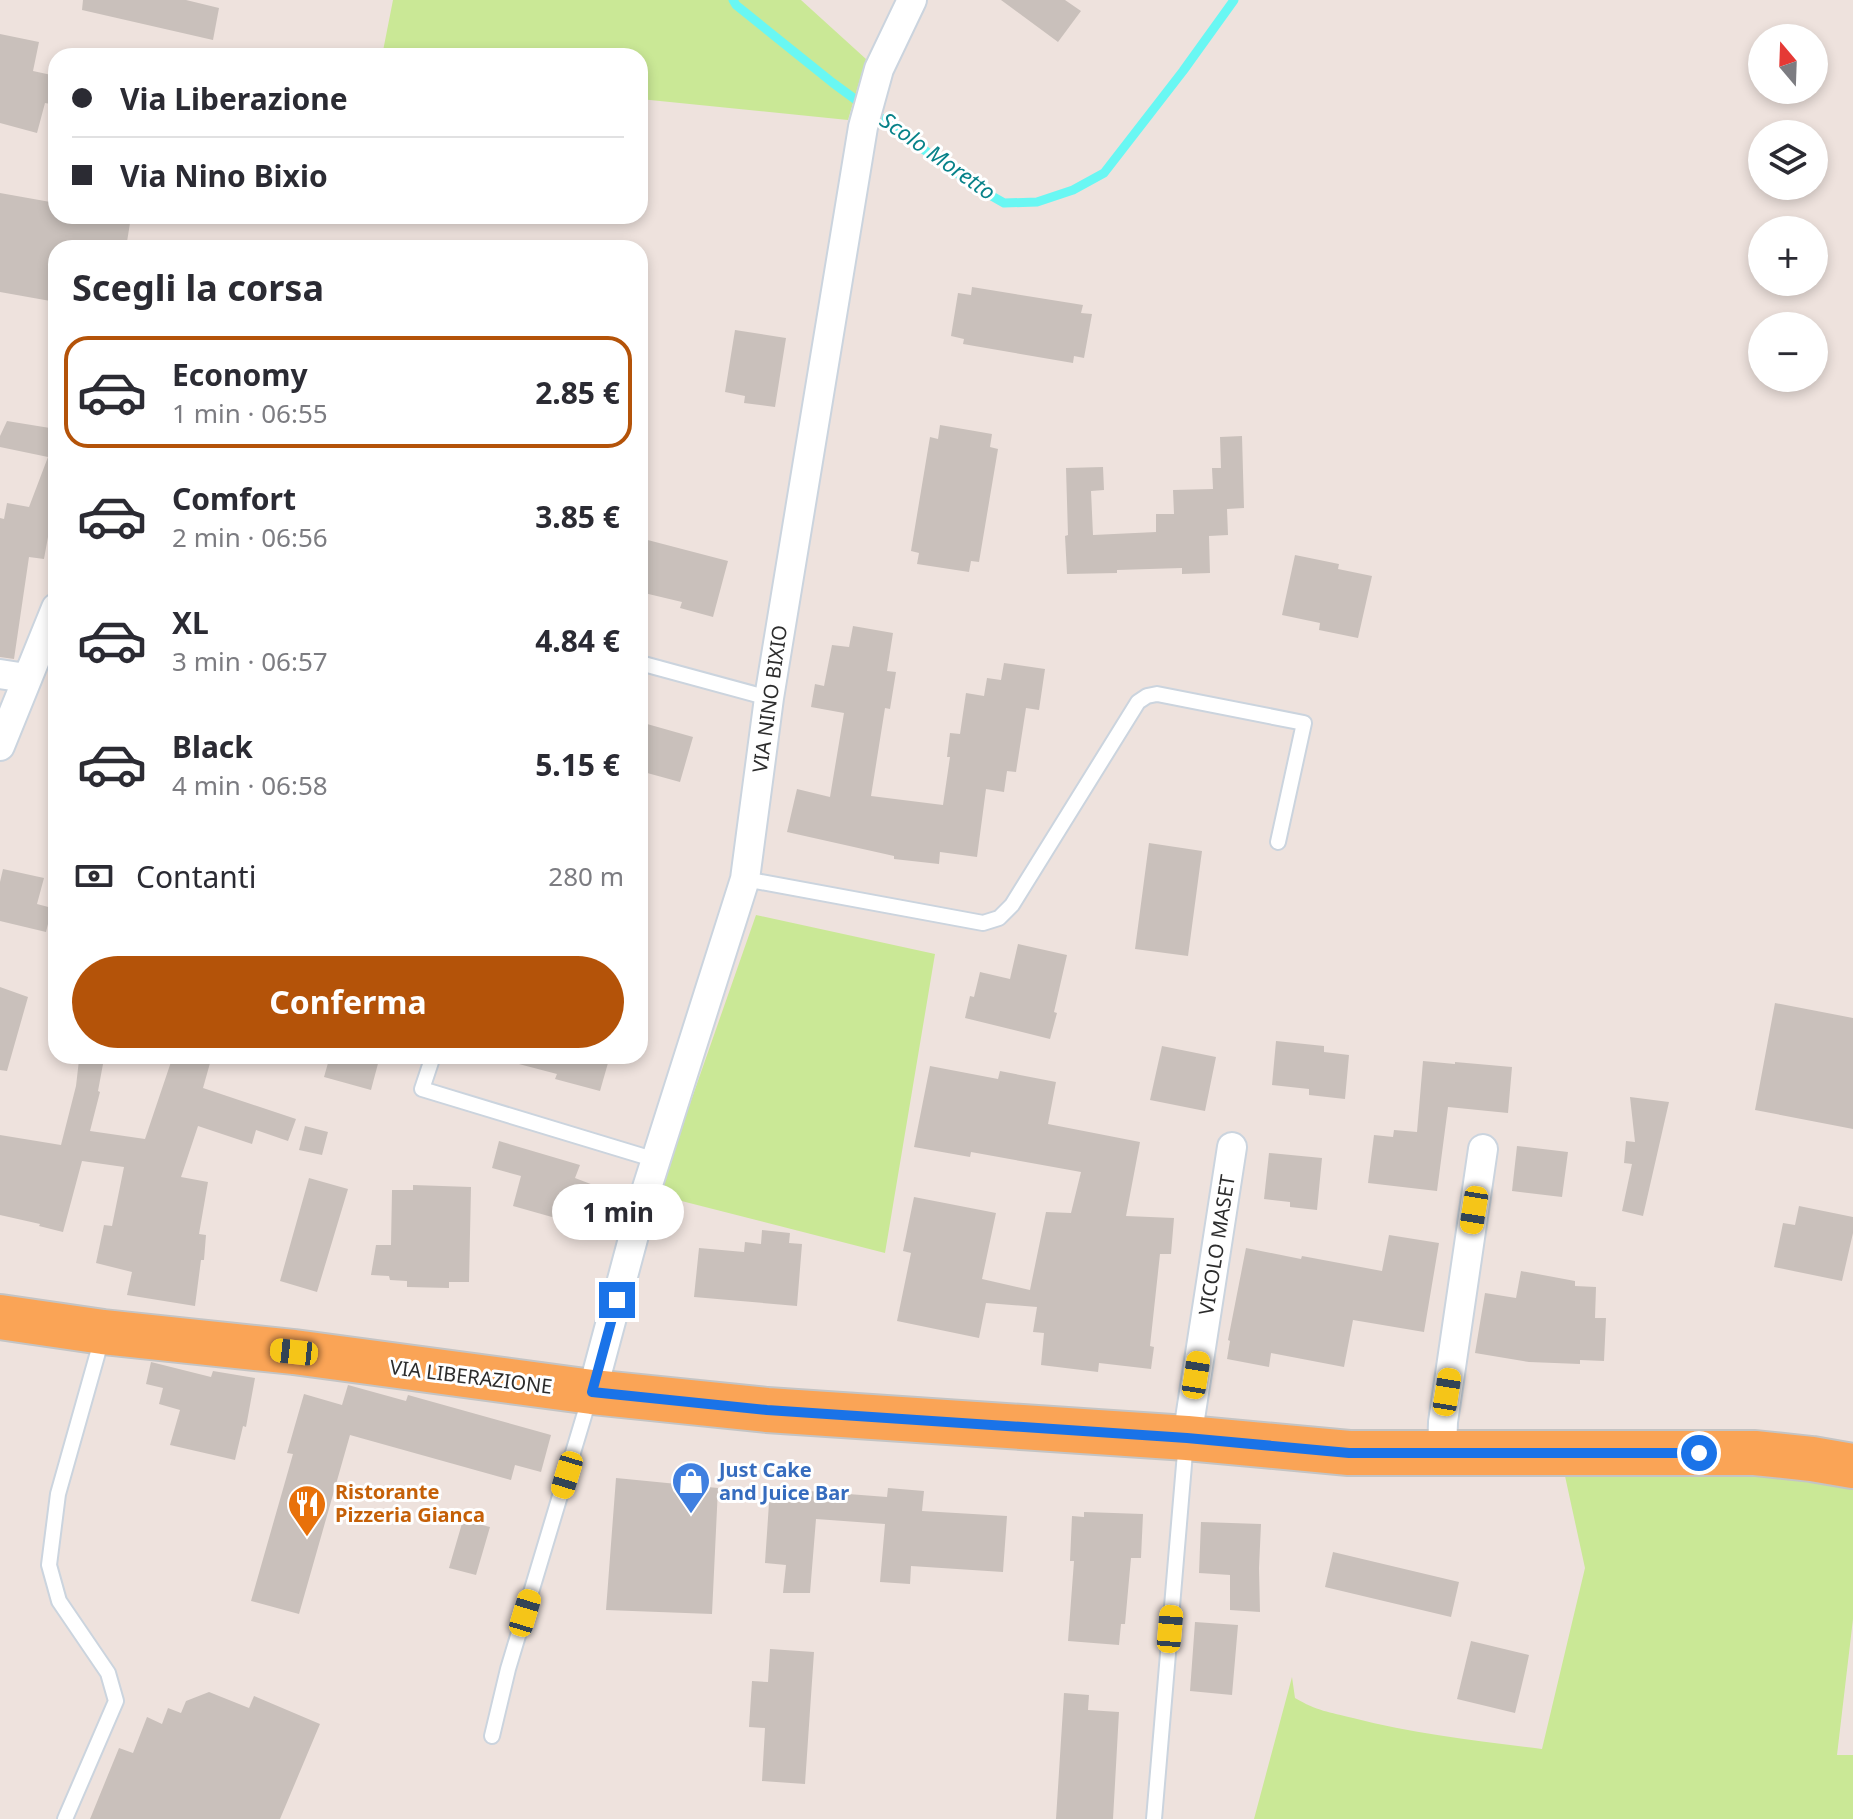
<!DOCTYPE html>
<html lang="it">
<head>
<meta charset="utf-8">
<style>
	:root { --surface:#fff; --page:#f7f7f7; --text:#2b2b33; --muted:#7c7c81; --line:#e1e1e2; --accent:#b45309 }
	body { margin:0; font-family:"Noto Sans",sans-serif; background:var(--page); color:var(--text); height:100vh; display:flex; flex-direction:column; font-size:30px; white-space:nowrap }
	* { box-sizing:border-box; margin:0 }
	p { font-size:26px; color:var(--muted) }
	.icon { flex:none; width:44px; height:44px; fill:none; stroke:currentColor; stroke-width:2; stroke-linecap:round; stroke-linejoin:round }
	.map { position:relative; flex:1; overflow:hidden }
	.side { position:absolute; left:48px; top:240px; width:600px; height:824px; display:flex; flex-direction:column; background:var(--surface); border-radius:24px; box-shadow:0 4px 12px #0003 }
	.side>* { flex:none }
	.top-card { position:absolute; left:48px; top:48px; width:600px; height:176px; border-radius:24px; box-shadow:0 4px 12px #0003; display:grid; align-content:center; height:176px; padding:0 24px; background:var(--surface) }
	.needle { width:52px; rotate:341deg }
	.fabs { position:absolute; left:1748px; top:24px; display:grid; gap:16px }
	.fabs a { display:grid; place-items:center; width:80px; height:80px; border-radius:50%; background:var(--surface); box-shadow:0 4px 12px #0003; font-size:40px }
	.end { position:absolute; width:36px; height:36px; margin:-18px; border:10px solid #1a73e8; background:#fff; box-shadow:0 0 0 4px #fff }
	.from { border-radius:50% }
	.bubble { position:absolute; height:56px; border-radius:28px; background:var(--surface); box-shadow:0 4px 12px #0003; font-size:26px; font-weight:700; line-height:56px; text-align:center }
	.car { position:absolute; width:24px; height:48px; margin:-24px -12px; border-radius:10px; box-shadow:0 0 6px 2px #0007; background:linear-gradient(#f5c518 24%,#345 0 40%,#f5c518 0 76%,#345 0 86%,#f5c518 0) }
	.top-card b { display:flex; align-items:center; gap:28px; height:76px; font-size:30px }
	.top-card b+b { border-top:2px solid var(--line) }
	.top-card i { width:20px; height:20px; background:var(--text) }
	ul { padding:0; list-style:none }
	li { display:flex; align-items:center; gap:24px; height:112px; margin:0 16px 12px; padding:0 8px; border:4px solid transparent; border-radius:24px }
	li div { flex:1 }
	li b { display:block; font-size:30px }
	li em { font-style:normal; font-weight:700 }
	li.active { border-color:var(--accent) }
	li>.icon { width:72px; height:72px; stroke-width:1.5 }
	h2 { padding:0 24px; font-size:36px; line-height:96px }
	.pay { display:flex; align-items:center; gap:20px; height:88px; padding:0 24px; font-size:30px }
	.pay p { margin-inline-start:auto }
	.action { display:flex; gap:16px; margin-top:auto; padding:16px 24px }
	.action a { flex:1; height:92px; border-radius:48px; background:var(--accent); color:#fff; font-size:32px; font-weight:700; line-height:92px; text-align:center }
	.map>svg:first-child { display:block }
	.green { fill:#cae896 }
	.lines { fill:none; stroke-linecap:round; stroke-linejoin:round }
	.stream { stroke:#69f7f3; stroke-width:9 }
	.building { fill:#c9c0bb }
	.service-casing { stroke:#cbd4de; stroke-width:18 }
	.minor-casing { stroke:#cbd4de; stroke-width:32 }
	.primary-casing { stroke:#c4c4c4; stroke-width:48 }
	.service { stroke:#fff; stroke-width:14 }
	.minor { stroke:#fff; stroke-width:28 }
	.primary { stroke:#faa456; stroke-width:44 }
	.route { stroke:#1a73e8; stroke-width:10 }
	.labels { text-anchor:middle; stroke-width:6; stroke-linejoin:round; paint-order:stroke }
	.street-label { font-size:20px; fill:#2c2c2c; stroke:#fff }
	.shop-label { font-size:20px; font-weight:bold; fill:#366cbe; stroke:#fff; text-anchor:start }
	.food-label { font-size:20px; font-weight:bold; fill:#c56008; stroke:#fff; text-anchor:start }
	.water-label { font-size:22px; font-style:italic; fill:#078289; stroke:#fff }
</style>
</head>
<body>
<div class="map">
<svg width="1853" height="1819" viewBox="0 0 1853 1819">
	<rect width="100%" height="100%" fill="#eee2dd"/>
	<!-- green -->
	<path class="green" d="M393,0h408l65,59 -18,61 -208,-21v-43h-258z
		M756,915l179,39 -50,299 -227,-58z
		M1560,1453l293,13v153l-16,136h16v64h-599l38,-142 3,21c22,13 34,14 58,20 62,16 125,23 189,31l43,-181z"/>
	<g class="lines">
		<!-- stream -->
		<path class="stream" d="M733,0l3,5 97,78 116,85 34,23 21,12 33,-1 36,-12 31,-17 79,-102 51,-71"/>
	</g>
	<!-- building -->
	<path class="building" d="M83,0h103l33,8 -6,32 -131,-30z
		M1001,0h64l16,11 -23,31z
		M0,34l39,8 -6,29 23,5v29l-11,-2 -8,30 -37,-10z
		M0,193l56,10v13h38l36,7 -4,25h-70v54l-56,-10z
		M972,287l111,18 -2,8 11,1 -8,44 -10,-2 -1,7 -110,-19 1,-5 -13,-3 7,-43 13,2z
		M735,330l51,8 -11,69 -31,-4 1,-7 -20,-4z
		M7,421l49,8v64l-12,66 -15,-2 -15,102 -14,-2v-139l4,1 3,-16 22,4 19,-50 -48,-10v-11z
		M940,425l52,9 -2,13 8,2 -19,113 -8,-1 -2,11 -52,-8 2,-11 -8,-2 19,-114 8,2z
		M1242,436l2,72 -17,1 1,26 -19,1 1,37 -28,1v-6l-65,2v3l-50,1 -2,-38 3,-1 -2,-67 37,-1 1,23 -13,1 2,44 63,-3v-18h18l-1,-24 40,-1 -1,-21h9l-1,-31z
		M640,538l88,23 -15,56 -33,-9 2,-6 -42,-10z
		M1295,555l44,9 -1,5 34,7 -14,62 -39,-8 1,-7 -38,-8z
		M853,626l40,7 -6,38 9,1 -6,37 -5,-1 -14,88 72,9 7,-48h-3l3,-24 10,1 6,-41 18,3 3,-18 14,2 3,-17 41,6 -6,41 -13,-2 -10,64 -9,-1 -3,21 -18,-3 -9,68 -37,-5 -1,12 -45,-5v-3l-107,-24 10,-43 33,8 14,-84 -33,-6 4,-23 9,2 8,-41 17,2z
		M640,722l53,15 -13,45 -40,-11z
		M1149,843l53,8 -14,105 -53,-7z
		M3,869l41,9 -7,26 15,4 -6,24 -46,-11v-39z
		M1018,944l49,11 -13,57 3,1 -7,26 -85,-21 5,-22 4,1 6,-25 30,7z
		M0,987l28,10 -21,74 -7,-1z
		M1775,1003l78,15v111l-98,-19z
		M1276,1041l48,5v6l25,3 -4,44 -36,-4v-6l-37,-4z
		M1162,1046l54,11 -11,54 -55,-11z
		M173,1056h39l-9,32 93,31 -8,22 -32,-11 -4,14 -54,-18 -17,51 27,5 -9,52 7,1 -2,25h-3l-6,46 -68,-11 5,-23 -36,-9 8,-38 8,1 12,-59 -42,-6 -19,71 -24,-6 1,-2 -40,-9v-80l61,10 15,-59 3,-26 24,4 -5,27 2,1 -10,39 55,8z
		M330,1056h50l-9,34 -47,-13z
		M516,1056h94l-10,35 -45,-12 2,-5 -42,-11z
		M1423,1061l32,3v-2l57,5 -4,46 -60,-6 -11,84 -69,-8 6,-48 19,2 1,-7 23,2z
		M930,1066l68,13 2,-8 56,11 -8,42 92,18 -14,74 48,2 -3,36h-11l-10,92 4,1 -3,22 -52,-6 -1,9 -57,-7 3,-32 -11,-1 4,-25 -51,-4 -7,35 -82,-17 14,-68 -8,-2 11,-54 82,16 -14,66 48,11 16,-78 25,1 10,-41 -110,-20 -1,5 -56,-10z
		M1630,1097l39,5 -26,114 -21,-5 10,-47 -8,-1 2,-22 9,1z
		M305,1126l23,6 -6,23 -23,-5z
		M499,1141l81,24 -5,13 34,13 -11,39 -85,-24 8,-30 -29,-8z
		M1517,1146l51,6 -6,45 -50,-6z
		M1269,1153l53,5 -5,52 -27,-3v-5l-26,-3z
		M309,1178l39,11 -31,103 -37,-11z
		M413,1185l58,2 -2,95h-20v6l-42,-1v-6l-17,-1 -1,-4 -18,-1 5,-30h15l1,-55h21z
		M1799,1206l54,11v16l-11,48 -68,-14 9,-44 12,2z
		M762,1230l28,3 -1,10 13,1 -5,62 -103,-9 5,-49 45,4 1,-10 16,2z
		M1389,1235l50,8 -15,89 -71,-12 -9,47 -73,-14 -2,14 -42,-8 3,-18 -2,-1 18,-92 55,11 1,-3 80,15z
		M1521,1271l54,10v5l21,1 -1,31h11l-2,43 -24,-1v4l-51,-2 -54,-9 10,-60 31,5z
		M151,1362l60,15 2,-6 42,7 -9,49 -3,-1 -8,34 -65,-15 10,-35 -21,-6 4,-16 -17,-4z
		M348,1385l58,16 2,-6 143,40 -10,37 -26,-7 -4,15 -161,-45 -51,179 -48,-13 42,-147 -6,-1 17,-59 38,11z
		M616,1478l102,10 -6,126 -106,-4z
		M770,1488l117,9 1,-9 36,3 -2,20 85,5 -4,56 -92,-6 -1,18 -30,-2 5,-58 -69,-5 -6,74h-27l3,-28 -21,-2z
		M1084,1512l59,2 -2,44h-10l-6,66h-4l-2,21 -51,-4 6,-80h-4l2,-45 12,1z
		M463,1520l27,7 -14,48 -27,-7z
		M1201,1522l60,2 -2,44 1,44 -30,-2v-35l-31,-2z
		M1333,1552l126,30 -8,35 -126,-30z
		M1195,1622l43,3 -6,70 -42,-4z
		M1471,1641l58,14 -14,58 -58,-14z
		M770,1649l44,3 -9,132 -43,-3 3,-53 -16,-1 3,-46 16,1z
		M209,1692l40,16 5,-12 66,28 -40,95h-190l29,-71 14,5 14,-36 15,7 6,-16 13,5 5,-12z
		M1064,1693l25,2 -1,15 31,2 -6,107h-57z"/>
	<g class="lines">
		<defs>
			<path id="service" d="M640,663l129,35
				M745,879l238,44 16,-5 13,-13 126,-203 9,-6 10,-2 147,29 -26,119
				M433,1056l-11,33 234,71
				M492,1736l16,-67 82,-273
				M65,1819l51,-118 -8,-28 -49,-72 -10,-36 9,-71 44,-156
				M1154,1819l32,-378"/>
			<path id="minor" d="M0,674l26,4
				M0,746l56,-138
				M592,1392l53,-198 100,-315 24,-181 94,-571 16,-58 33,-69
				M1187,1438l45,-291
				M1442,1452l1,-30 40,-273"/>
			<path id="primary" d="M0,1317l103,15 191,20 298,40 175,18 420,28 162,15h406l57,6 41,7"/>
		</defs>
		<!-- service casing -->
		<use href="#service" class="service-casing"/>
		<!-- minor casing -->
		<use href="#minor" class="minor-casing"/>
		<!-- primary casing -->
		<use href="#primary" class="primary-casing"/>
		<!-- service -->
		<use href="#service" class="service"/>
		<!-- minor -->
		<use href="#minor" class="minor"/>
		<!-- primary -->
		<use href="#primary" class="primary"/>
	</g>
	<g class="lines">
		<!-- route -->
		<path class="route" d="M617,1300l-25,92 175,18 420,28 162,15h350"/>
	</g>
	<!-- icons -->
	<defs>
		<symbol id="shop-pin" viewBox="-11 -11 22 30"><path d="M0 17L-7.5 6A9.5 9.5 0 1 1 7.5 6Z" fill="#3f7fe0" stroke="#fff"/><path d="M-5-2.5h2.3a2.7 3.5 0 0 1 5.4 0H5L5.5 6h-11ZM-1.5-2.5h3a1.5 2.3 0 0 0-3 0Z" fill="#fff"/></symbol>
		<symbol id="restaurant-pin" viewBox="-11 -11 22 30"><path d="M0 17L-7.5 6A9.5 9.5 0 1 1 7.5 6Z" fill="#e8710a" stroke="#fff"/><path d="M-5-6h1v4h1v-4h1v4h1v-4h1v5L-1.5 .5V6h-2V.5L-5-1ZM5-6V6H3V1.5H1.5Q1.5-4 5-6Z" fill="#fff"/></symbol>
	</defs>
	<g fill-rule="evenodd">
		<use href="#shop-pin" x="669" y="1459" width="44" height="60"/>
		<use href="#restaurant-pin" x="285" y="1482" width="44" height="60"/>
	</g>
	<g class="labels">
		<!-- street labels -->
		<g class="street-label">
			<text transform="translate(770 699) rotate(-82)" y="7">VIA NINO BIXIO</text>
			<text transform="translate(1217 1245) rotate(-81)" y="7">VICOLO MASET</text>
			<text transform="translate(471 1377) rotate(7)" y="7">VIA LIBERAZIONE</text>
		</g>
		<!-- shop labels -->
		<g class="shop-label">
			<text x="719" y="1477">Just Cake<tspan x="719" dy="23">and Juice Bar</tspan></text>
		</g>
		<!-- food labels -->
		<g class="food-label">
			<text x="335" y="1499">Ristorante<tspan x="335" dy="23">Pizzeria Gianca</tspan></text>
		</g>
		<!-- water labels -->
		<g class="water-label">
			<text transform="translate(938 156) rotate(35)" y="8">Scolo Moretto</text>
		</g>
	</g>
</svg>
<div class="fabs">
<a><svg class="needle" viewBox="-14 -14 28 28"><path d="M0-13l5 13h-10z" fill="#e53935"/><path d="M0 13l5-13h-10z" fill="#7c7c81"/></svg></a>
<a><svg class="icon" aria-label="layers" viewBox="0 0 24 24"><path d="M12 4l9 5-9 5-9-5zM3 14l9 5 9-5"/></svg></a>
<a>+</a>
<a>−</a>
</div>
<i class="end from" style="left:1699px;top:1453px"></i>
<i class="end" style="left:617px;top:1300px"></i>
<div class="bubble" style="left:552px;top:1184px;width:132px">1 min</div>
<i class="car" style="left:1474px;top:1210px;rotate:189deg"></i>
<i class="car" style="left:294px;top:1352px;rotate:276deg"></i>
<i class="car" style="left:1196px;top:1375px;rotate:9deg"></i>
<i class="car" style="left:1447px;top:1392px;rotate:9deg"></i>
<i class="car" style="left:567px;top:1475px;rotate:197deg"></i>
<i class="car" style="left:525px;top:1613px;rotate:17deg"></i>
<i class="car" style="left:1170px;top:1629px;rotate:5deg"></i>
<div class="top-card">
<b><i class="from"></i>Via Liberazione</b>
<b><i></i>Via Nino Bixio</b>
</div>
<section class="side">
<h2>Scegli la corsa</h2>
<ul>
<li class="active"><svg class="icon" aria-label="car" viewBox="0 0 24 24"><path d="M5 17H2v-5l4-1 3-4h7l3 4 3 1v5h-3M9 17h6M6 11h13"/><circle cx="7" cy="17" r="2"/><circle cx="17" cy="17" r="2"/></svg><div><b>Economy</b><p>1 min · 06:55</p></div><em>2.85 €</em></li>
<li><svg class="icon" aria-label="car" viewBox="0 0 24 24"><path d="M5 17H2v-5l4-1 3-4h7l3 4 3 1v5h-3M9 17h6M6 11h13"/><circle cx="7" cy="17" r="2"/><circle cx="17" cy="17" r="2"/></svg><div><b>Comfort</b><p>2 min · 06:56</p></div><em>3.85 €</em></li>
<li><svg class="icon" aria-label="car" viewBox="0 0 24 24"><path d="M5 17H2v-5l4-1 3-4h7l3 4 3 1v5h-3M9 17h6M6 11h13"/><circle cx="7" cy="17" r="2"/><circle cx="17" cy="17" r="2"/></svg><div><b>XL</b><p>3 min · 06:57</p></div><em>4.84 €</em></li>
<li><svg class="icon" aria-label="car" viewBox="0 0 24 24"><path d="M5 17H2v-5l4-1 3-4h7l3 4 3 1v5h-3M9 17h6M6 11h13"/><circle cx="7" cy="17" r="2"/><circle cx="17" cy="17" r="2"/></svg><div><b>Black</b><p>4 min · 06:58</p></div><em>5.15 €</em></li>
</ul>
<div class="pay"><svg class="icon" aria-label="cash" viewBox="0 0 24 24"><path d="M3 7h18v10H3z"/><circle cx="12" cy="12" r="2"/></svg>Contanti<p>280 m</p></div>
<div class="action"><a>Conferma</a></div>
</section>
</div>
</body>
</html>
